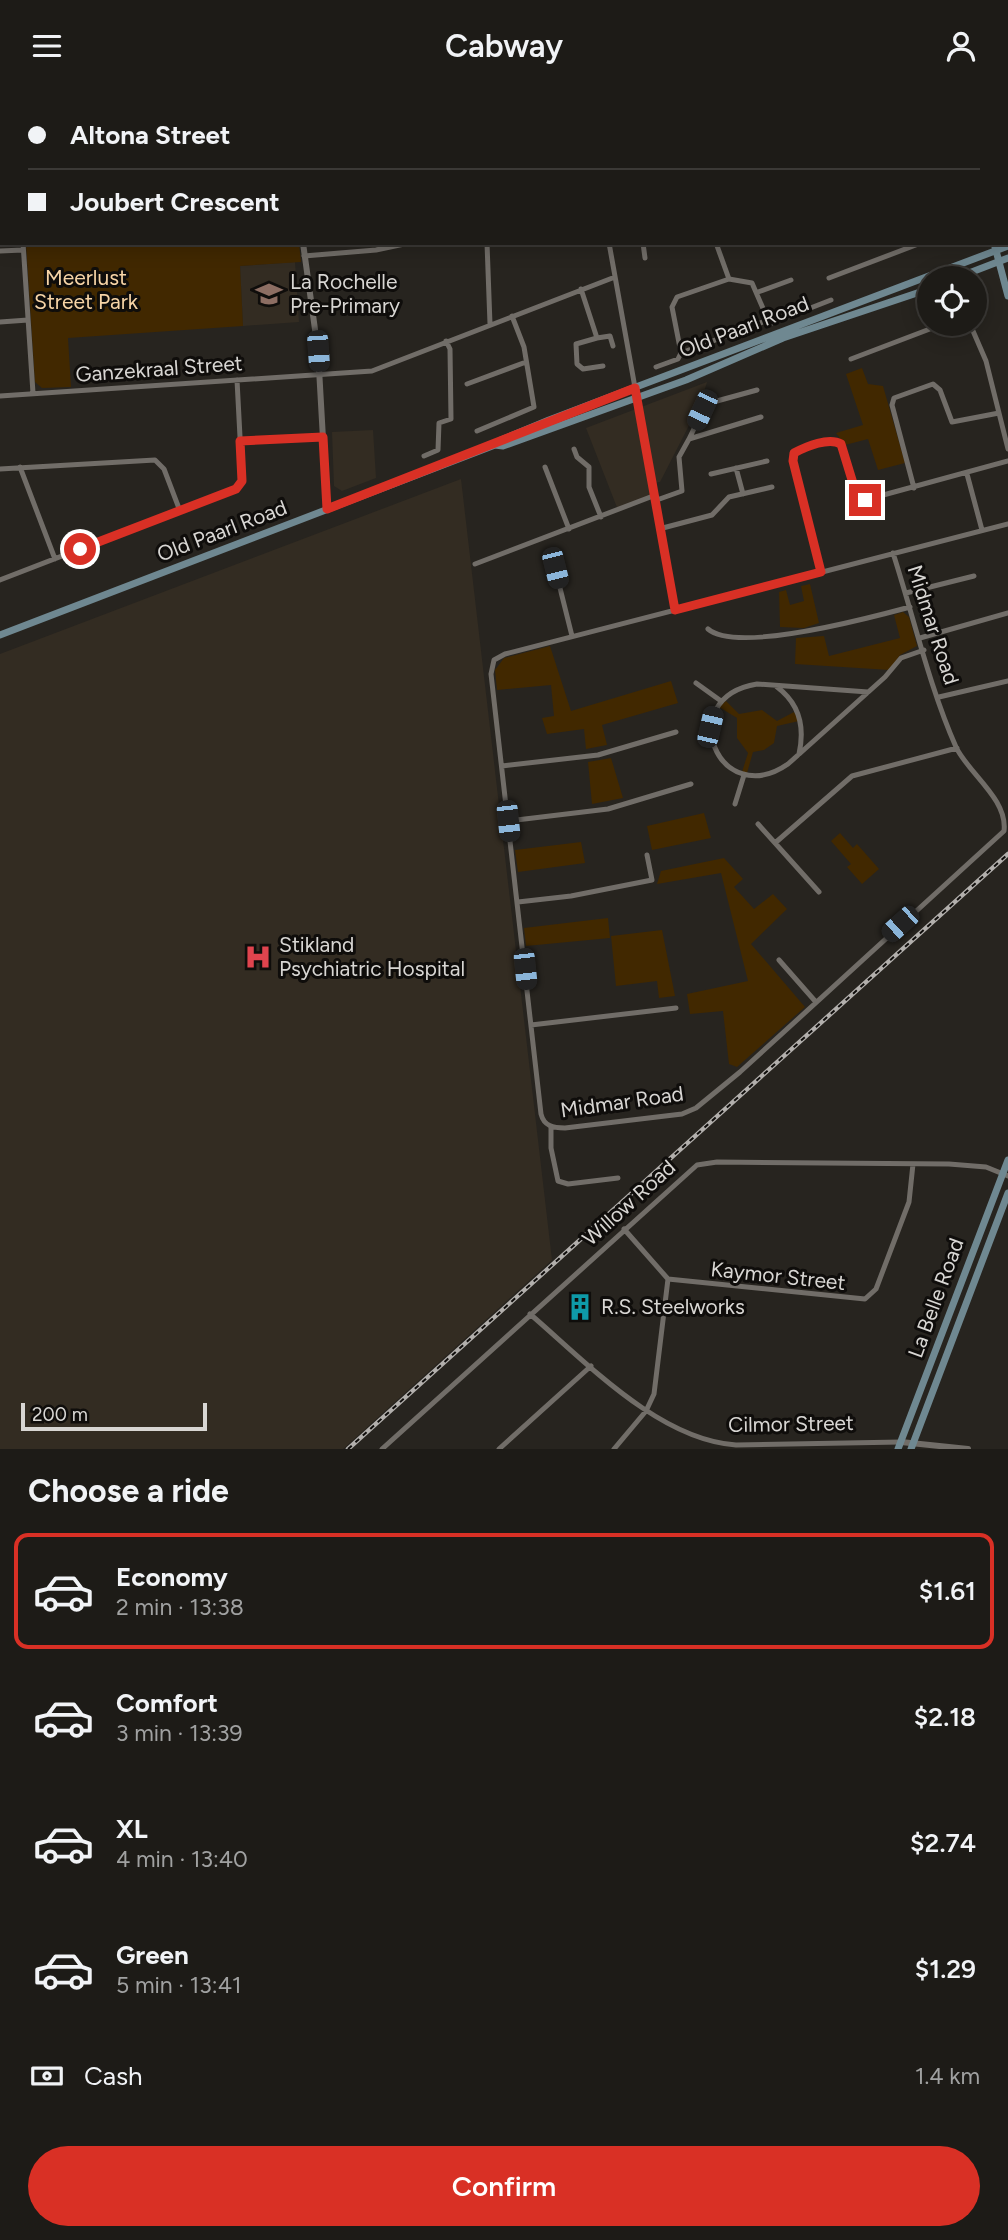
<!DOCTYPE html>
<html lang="en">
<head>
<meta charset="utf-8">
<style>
	:root { --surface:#1d1b17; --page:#2a2824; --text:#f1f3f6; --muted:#a0a1a1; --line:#3b3936; --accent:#d93025 }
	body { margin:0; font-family:Figtree,sans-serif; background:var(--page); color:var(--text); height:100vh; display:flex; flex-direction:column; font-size:26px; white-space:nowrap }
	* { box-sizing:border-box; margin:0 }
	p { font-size:23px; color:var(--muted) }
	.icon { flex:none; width:38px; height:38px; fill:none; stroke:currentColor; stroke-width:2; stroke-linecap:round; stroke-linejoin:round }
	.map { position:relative; height:1358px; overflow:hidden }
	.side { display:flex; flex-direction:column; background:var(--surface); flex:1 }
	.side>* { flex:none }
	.hud { position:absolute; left:0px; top:0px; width:1008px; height:154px; box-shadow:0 4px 18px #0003,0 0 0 2px var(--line); display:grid; align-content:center; height:154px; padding:0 28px; background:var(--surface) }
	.fabs { position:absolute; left:917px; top:175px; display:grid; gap:14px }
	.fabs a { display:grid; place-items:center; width:70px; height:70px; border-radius:50%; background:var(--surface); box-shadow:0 4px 18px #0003,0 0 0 2px var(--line); font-size:35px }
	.scale { position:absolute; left:21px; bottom:18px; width:186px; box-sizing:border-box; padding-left:7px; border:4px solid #d8d6d3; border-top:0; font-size:19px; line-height:24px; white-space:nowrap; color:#d8d6d3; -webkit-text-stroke:5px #0f0d0b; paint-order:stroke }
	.end { position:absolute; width:32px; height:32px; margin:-16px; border:9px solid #d93025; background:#fff; box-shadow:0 0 0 4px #fff }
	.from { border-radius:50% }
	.car { position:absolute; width:21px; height:42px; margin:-21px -10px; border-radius:9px; box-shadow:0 0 5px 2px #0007; background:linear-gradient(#222 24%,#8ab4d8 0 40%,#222 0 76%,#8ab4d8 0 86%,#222 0) }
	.hud b { display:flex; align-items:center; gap:24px; height:66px; font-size:26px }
	.hud b+b { border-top:2px solid var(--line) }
	.hud i { width:18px; height:18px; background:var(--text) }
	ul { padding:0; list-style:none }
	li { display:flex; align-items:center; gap:21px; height:116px; margin:0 14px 10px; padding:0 14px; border:4px solid transparent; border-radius:14px }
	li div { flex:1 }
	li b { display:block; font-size:26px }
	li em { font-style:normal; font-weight:600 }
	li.current { border-color:var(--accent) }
	li>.icon { width:63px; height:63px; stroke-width:1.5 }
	h2 { padding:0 28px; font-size:32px; line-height:84px }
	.pay { display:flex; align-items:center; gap:18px; height:77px; padding:0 28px; font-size:26px }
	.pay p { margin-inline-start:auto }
	.action { display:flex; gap:14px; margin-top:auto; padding:14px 28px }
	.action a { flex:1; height:80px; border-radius:42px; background:var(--accent); color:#fff; font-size:28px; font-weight:600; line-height:80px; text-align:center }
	header { display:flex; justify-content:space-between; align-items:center; height:91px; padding:0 28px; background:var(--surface); font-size:32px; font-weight:600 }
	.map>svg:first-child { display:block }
	.built { fill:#332c22 }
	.green { fill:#412800 }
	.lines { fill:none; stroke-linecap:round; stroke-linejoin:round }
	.minor { stroke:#716d68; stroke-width:5 }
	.tertiary { stroke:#716d68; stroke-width:6 }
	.secondary { stroke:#6f8891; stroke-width:7 }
	.rail-casing { stroke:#b2afac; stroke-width:4.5 }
	.rail { stroke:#0f0d0b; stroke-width:2; stroke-dasharray:5; stroke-linecap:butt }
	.route { stroke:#d93025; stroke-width:9 }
	.labels { text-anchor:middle; stroke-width:6; stroke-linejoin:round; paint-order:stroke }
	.park-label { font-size:21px; fill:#f7d4a6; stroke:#0f0d0b }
	.poi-label { font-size:21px; fill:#d8d6d3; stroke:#0f0d0b; text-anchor:start }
	.street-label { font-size:21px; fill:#d8d6d3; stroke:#0f0d0b }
</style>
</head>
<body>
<header><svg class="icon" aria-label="menu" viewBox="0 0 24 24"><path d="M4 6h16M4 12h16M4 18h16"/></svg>Cabway<svg class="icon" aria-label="person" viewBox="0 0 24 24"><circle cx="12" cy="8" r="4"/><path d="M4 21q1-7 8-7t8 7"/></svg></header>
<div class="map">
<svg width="1008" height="1358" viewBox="0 0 1008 1358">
	<rect width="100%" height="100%" fill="#27241f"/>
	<!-- built -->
	<path class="built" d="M295,171l4,60 -56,4 -3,-60z
		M707,291l-6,20 -41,80 -7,1 2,14 -37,13 -32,-82z
		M373,339l3,48 -34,13 -8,-5 -2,-54z
		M461,388l91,781 -209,189h-343v-795z"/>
	<!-- green -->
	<path class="green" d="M26,152h273l2,19 -61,4 3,60 -175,12 3,49 -29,1 -7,-6z
		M862,277l6,16 15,2 22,77 -27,7 -10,-31 -23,6 -9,-12 27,-8 -17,-51z
		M810,493l9,39 -15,5 -24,-1 -1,-35 7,-2 4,15 14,-4 -3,-15z
		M903,521l6,5 8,29 -17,9 -10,15 -95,-6 1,-26 28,-2 5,20 71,-18 -6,-23z
		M550,555l21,65 100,-30 7,22 -76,22 5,20 -21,4 -2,-20 -37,5 -5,-16 12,-2 -3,-31 -54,5 -2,-20 9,-12z
		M726,610l13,13 23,-4 15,11 17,-9 5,9 -22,5 -3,17 -10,7 -11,2 -6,21 -5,-1 6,-19 -11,-15v-20l-18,-11z
		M611,667l12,40 -31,6 -4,-42z
		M704,722l7,25 -59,12 -5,-24z
		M840,742l13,15 4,-4 22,25 -17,15 -15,-17 4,-3 -20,-23z
		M581,751l4,21 -67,9 -3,-22z
		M724,767l19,21 -9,8 20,22 19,-15 14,15 -36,35 54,63 -68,60 -8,-3 -6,-53 -33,3 -3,-20 61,-13 -27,-108 -64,11 4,-13z
		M608,827l2,20 -84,8 -2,-18z
		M662,839l13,66 -16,2 -2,-17 -41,5 -5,-50z"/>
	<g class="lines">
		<!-- minor -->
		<path class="minor" d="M378,0v2
			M498,0l1,2
			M575,0l1,2
			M805,0l1,2
			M871,0v2
			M588,2l16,-2
			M879,2l4,-2
			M0,19h2
			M0,90h2
			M23,152l10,150
			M487,152l3,81
			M609,152l66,367
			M643,152l2,15
			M686,152v1
			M716,152l13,36
			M0,160l23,-1
			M304,165l72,-6 33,-7
			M829,187l92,-35
			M581,198l16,49 13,-2 3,10
			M758,201l33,-12
			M0,231l28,-2
			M970,233l16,37 22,88
			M597,247l-21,6 1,20 6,5 20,-3
			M681,262l-9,-46 5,-10 52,-18 23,4 16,37
			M851,268l92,-35
			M656,276l22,-8 3,-6 87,-33 4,3 59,-23
			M467,293l59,-22
			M0,305l372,-25 243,-94
			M477,340l57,-24 -10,-60 -12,-31
			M689,348l17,-35 51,-14
			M240,350l83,-4
			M574,358l3,8 12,10v20l12,30
			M424,365l14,-6 1,-27 12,-4 -1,-70 -4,-8
			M20,376l35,92
			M545,376l24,62
			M736,377l7,26
			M0,378l155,-9 9,9 16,42
			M711,383l56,-13
			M967,383l15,56
			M914,397l-22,-83 2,-7 39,-14 7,6 12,32 47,-9
			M654,410l28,-10 -3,-34 10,-18 72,-22
			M659,438l53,-14 17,-18 43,-10
			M893,462c20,62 37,136 63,194 12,26 52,52 48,84l-264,241 -44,36 -14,6 -117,14c-12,0 -21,-2 -24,-14l-50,-440 3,-14 11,-6 503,-130
			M475,473l178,-68
			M555,477l17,68
			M821,481l-28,-111 1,-8c13,-8 35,-16 47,-9l15,49 9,7 143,-39
			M0,489l238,-92 4,-13 -5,-95
			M906,502l68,-17
			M708,538c29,25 165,-12 202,-22
			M920,547l88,-25
			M696,592l25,18
			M777,596c23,17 28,40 22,67
			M868,601l-111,-8c-85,14 -38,128 31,80l97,-87 16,-19 23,-8
			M939,606l69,-16
			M502,675l96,-11 78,-23
			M735,713l9,-29
			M508,730l100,-12 83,-25
			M758,733l61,68
			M775,752l77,-67 105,-28
			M518,811l53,-6 81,-16 -5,-25
			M779,869l36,41
			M531,934l145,-17
			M551,1036v21l7,33 10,3 50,-6
			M668,1188l197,20 11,-10 33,-87 4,-38
			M530,1223c56,48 129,126 206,131l165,-3
			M382,1358l315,-284 20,-3 232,2 37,3 22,9
			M499,1358l92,-83
			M614,1358l32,-38 8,-17 14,-115 -44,-50"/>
		<!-- tertiary -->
		<path class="tertiary" d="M291,0v2
			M303,152l15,108 9,158
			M901,1351l67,7"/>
		<!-- secondary -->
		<path class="secondary" d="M938,0l1,2
			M948,0l1,2
			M994,152l14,53
			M956,187l52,-20
			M495,354l8,1 183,-66 97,-42 146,-49
			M0,544l495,-190 6,-5 48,-20 459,-174
			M898,1358l110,-289
			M911,1358l97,-256"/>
		<defs>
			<path id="rail" d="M348,1358l660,-595"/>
		</defs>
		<!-- rail casing -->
		<use href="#rail" class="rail-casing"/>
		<!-- rail -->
		<use href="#rail" class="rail"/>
	</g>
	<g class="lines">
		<!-- route -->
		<path class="route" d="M80,458l156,-60 6,-8 -2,-40 83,-4 4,72 308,-121 40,222 146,-38 -28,-111 1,-8c13,-7 35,-16 47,-9l15,49 9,7"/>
	</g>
	<!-- icons -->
	<defs>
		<symbol id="school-bare" viewBox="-9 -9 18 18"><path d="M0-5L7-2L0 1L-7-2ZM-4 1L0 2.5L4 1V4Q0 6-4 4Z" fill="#8d6e63" stroke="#0f0d0b" stroke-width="2.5" paint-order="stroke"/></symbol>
		<symbol id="hospital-bare" viewBox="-9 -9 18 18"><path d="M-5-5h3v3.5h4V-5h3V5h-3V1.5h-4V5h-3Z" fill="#e0444e" stroke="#0f0d0b" stroke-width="2.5" paint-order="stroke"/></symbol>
		<symbol id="building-bare" viewBox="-9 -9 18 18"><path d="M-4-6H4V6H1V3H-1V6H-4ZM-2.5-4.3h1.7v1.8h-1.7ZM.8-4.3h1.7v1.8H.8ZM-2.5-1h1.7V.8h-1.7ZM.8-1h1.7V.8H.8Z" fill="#0f9aa8" stroke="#0f0d0b" stroke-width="2.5" paint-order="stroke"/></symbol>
	</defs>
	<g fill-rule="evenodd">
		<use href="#school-bare" x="250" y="184" width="38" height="38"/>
		<use href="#hospital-bare" x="239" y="847" width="38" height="38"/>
		<use href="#building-bare" x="561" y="1197" width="38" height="38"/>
	</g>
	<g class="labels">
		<!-- park labels -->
		<g class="park-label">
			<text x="86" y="194">Meerlust<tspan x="86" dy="24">Street Park</tspan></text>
		</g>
		<!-- poi labels -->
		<g class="poi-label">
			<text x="290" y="198">La Rochelle<tspan x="290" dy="24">Pre-Primary</tspan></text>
			<text x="279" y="861">Stikland<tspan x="279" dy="24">Psychiatric Hospital</tspan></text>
			<text x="601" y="1223">R.S. Steelworks</text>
		</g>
		<!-- street labels -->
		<g class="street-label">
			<text transform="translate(744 236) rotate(-21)" y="7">Old Paarl Road</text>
			<text transform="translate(159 278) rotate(-4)" y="7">Ganzekraal Street</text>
			<text transform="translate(222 440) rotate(-21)" y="7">Old Paarl Road</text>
			<text transform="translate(933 534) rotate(72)" y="7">Midmar Road</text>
			<text transform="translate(622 1011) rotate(-8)" y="7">Midmar Road</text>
			<text transform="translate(629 1112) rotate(-42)" y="7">Willow Road</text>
			<text transform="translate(778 1185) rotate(6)" y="7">Kaymor Street</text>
			<text transform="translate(936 1207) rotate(-70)" y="7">La Belle Road</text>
			<text transform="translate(791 1333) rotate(-1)" y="7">Cilmor Street</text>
		</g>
	</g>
</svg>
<div class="fabs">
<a><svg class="icon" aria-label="locate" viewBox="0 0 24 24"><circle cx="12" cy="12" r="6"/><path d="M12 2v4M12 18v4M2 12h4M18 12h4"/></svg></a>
</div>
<div class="scale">200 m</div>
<i class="end from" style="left:80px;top:458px"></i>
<i class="end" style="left:865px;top:409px"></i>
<i class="car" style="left:318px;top:260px;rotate:176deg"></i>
<i class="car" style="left:702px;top:319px;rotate:205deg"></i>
<i class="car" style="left:555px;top:477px;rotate:166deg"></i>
<i class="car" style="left:710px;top:636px;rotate:13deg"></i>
<i class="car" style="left:508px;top:730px;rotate:174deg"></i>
<i class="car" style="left:900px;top:833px;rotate:228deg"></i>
<i class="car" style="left:525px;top:878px;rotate:174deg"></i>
<div class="hud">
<b><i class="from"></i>Altona Street</b>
<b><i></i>Joubert Crescent</b>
</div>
</div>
<section class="side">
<h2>Choose a ride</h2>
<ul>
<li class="current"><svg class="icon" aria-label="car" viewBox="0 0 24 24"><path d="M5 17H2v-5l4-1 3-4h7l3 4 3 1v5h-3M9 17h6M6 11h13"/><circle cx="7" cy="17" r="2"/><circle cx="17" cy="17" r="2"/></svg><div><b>Economy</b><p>2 min · 13:38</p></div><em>$1.61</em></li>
<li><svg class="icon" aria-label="car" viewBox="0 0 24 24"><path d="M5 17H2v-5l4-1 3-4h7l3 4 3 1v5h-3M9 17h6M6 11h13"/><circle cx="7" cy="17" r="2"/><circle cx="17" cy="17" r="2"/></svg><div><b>Comfort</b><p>3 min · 13:39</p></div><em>$2.18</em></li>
<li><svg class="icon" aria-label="car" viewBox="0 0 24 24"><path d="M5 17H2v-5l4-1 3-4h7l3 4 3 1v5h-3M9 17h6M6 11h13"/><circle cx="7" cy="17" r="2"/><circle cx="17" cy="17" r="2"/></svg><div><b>XL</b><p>4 min · 13:40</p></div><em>$2.74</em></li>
<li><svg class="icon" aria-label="car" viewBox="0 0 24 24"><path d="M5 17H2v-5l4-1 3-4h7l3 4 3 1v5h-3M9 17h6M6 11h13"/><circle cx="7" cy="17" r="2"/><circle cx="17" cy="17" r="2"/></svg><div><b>Green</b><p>5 min · 13:41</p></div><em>$1.29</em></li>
</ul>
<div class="pay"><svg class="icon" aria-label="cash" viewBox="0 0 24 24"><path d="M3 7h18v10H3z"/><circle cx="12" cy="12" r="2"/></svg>Cash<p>1.4 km</p></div>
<div class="action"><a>Confirm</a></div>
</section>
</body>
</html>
